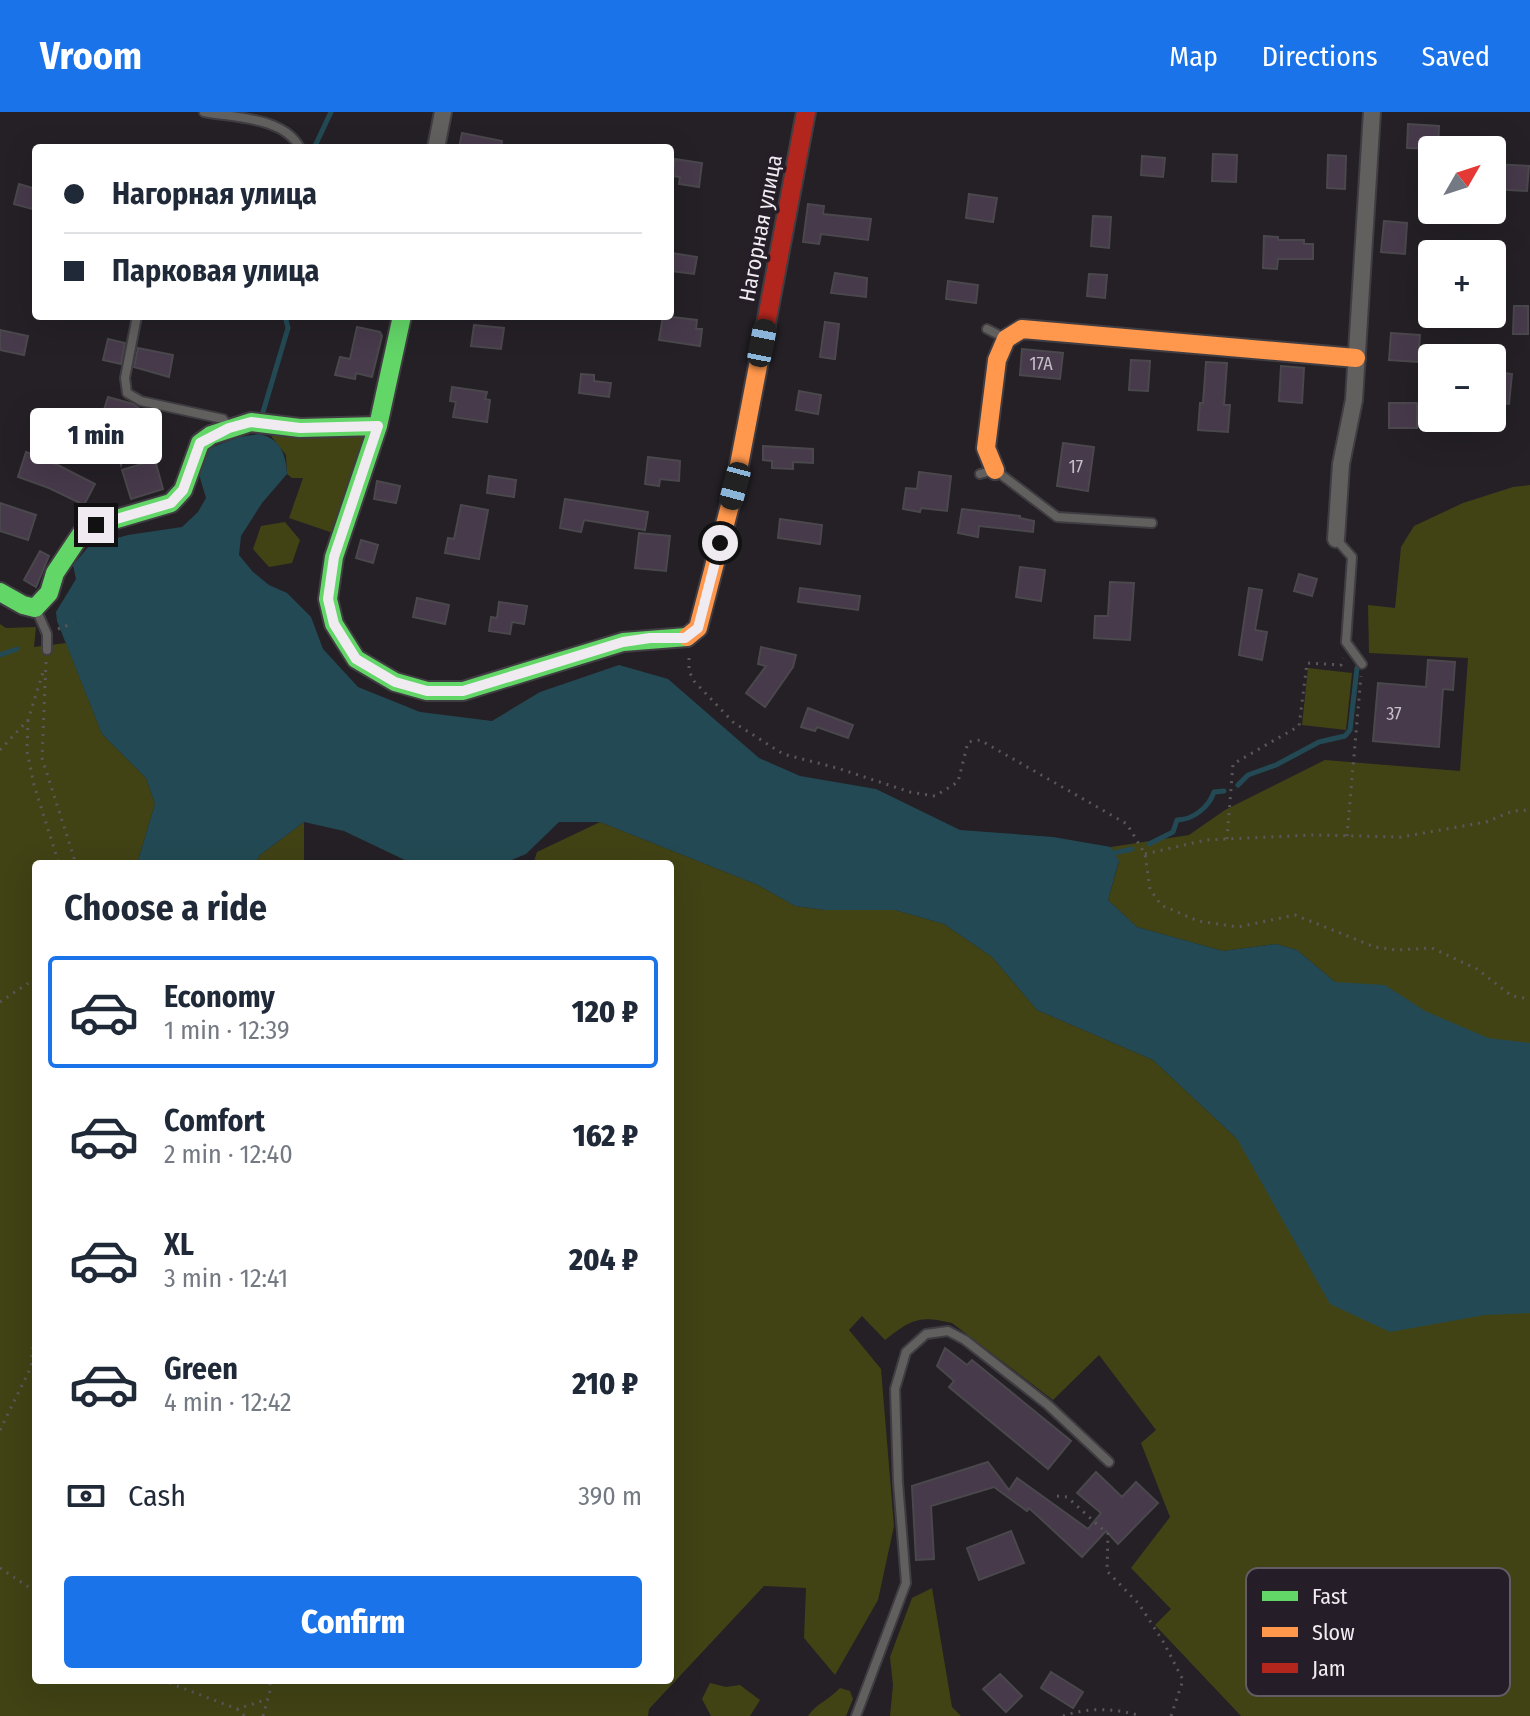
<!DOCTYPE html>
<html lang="en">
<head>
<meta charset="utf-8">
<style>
	:root { --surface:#fff; --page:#f6f6f7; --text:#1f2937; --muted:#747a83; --line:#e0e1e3; --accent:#1a73e8 }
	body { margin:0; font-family:"Fira Sans Condensed",sans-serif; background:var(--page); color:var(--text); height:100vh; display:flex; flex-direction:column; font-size:30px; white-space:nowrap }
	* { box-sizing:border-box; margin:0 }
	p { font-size:26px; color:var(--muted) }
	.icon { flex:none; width:44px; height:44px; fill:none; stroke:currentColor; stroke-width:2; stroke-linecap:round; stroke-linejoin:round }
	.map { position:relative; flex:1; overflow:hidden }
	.side { position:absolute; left:32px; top:748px; width:642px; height:824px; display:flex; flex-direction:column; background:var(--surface); border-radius:8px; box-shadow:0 8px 32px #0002 }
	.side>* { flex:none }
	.top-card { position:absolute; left:32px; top:32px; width:642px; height:176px; border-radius:8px; box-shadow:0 8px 32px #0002; display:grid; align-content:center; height:176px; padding:0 32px; background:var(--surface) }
	.needle { width:52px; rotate:51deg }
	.tools { position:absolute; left:1418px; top:24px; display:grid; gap:16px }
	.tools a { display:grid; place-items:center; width:88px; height:88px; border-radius:8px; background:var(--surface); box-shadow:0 8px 32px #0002; font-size:40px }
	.end { position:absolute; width:36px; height:36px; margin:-18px; border:10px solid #efebf1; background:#111; box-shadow:0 0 0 4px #111 }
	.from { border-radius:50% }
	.bubble { position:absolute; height:56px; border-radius:8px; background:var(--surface); box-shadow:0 8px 32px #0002; font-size:26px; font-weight:800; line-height:56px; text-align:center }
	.car { position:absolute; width:24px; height:48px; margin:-24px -12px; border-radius:10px; box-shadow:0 0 6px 2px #0007; background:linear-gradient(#222 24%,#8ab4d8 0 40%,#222 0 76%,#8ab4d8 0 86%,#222 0) }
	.top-card b { display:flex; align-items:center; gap:28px; height:76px; font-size:30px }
	.top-card b+b { border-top:2px solid var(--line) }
	.top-card i { width:20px; height:20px; background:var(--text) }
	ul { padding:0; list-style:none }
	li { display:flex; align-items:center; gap:24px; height:112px; margin:0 16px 12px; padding:0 16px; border:4px solid transparent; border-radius:8px }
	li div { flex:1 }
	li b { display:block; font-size:30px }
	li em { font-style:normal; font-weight:800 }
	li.selected { border-color:var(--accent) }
	li>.icon { width:72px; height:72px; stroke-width:1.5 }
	h2 { padding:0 32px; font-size:36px; line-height:96px }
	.pay { display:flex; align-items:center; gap:20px; height:88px; padding:0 32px; font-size:30px }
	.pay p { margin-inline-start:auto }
	.primary-button { display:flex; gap:16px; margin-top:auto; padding:16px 32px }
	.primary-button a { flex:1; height:92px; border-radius:8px; background:var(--accent); color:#fff; font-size:32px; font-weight:800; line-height:92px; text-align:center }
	header { display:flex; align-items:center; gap:48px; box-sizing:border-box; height:112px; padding:0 40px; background:var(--accent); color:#fff }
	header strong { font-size:38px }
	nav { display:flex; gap:44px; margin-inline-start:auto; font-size:28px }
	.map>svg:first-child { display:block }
	.green { fill:#414315 }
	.water { fill:#234a54 }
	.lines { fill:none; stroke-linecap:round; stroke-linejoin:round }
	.stream { stroke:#234a54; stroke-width:5 }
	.building { fill:#473a4b; stroke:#4a484c; stroke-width:2 }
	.lane-casing { stroke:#403d42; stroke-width:12 }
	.street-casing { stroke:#403d42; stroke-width:20 }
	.fast-casing { stroke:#403d42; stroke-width:22 }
	.slow-casing { stroke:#403d42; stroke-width:22 }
	.jam-casing { stroke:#403d42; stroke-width:22 }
	.path { stroke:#5a5759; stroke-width:3; stroke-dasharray:2 6; stroke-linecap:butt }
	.lane { stroke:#62605f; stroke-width:8 }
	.street { stroke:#62605f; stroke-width:16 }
	.fast { stroke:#63d668; stroke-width:18 }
	.slow { stroke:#ff974d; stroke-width:18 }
	.jam { stroke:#b3261e; stroke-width:18 }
	.route { stroke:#efebf1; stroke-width:10 }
	.labels { text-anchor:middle; stroke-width:7; stroke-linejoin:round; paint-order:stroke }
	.number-label { font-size:18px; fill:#c5bfc8 }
	.street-label { font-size:22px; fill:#efebf1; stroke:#251e28 }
	.key { fill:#251e28; stroke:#625c64; stroke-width:2 }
	.key-label { font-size:22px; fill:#efebf1 }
</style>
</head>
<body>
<header>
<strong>Vroom</strong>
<nav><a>Map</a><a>Directions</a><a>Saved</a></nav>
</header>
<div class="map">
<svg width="1530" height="1604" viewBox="0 0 1530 1604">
	<rect width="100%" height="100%" fill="#242026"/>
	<!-- green -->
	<path class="green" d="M292,322l71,3 -27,97 -47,-16 14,-40h-11l-5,-4 -1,-19 -15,-19z
		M1530,373v1231h-289l-86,-91 16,-16 -40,-41 39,-51 -29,-74 15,-13 -57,-75 -46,45 -101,-77c-32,-8 -41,-4 -67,17l-23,-24 -13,14 32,39 13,157 -16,74 -43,75 -31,-37 2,-50 -42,-2 -115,123 -1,7h-648v-1092l6,4 30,-1 -2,20 32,-4 36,91 44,44 9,26 -18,60h-101v816h634v-816h-137l4,-12 63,-30 158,63 37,21 30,4h70l49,14 48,33 45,53 116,50 84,79 98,-157 -38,-32 -21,-6 -53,7 -86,-24 -29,-27 11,-38 -8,-15 78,-12 36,-25 100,-50 135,11 8,-113 -99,-5 -1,-48 27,3 6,-61 13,-21 49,-23 50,-16z
		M285,410l15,18 -8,23 -23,4 -16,-18 8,-23z
		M1308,556l44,5 -6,57 -44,-5z
		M304,710v42h-50l6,-9z
		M932,1476l20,119 9,9h-71l3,-31 -3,-28 22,-59z
		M710,1571l16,4 14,-2 20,15 -10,16h-39l-9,-17z
		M840,1576l10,3 3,8 -7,17h-38c9,-13 21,-16 32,-28z"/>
	<!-- water -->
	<path class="water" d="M259,322c21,4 27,20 28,40l-25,29 -21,33 -2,19 14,17 16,13 18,8 24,24 12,32 35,38 62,25 72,9 48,-29 79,-27 49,14 91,79 41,18 76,13 84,41 93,7 58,10 8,14 -11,39 29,27 86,24 53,-7 21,6 38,32 50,3 40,26 63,27 42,5v270l-45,2 -95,17 -60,-28 -93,-165 -84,-79 -116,-50 -45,-53 -48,-33 -49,-14h-70l-30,-4 -37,-21 -158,-63h-41l-33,32 -24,10h-57l-36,-2 -65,-31 -40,-9 -44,33 -6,9h-117l18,-60 -9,-26 -44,-44 -45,-113 -1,-9 20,-33 -3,-14 16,-19 39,-11 54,-8 16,-15 8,-14 -8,-27 12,-23 29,-11z"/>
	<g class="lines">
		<!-- stream -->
		<path class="stream" d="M315,34l16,-34
			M263,300l25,-84 -3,-12
			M0,543l17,-6
			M1238,673l10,-10 28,-10 43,-23 26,-6 5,-6 7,-62
			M1149,732l24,-12 4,-12c16,0 32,-13 37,-28l10,-1
			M1114,741l18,-4"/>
	</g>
	<!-- building -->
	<path class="building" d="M1408,12l31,2 -1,23 -31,-1z
		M462,21l40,8 -1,7h-42z
		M1213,42l24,1 -1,27 -24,-1z
		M1328,43l18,1 -1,33 -18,-1z
		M1142,44l23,2 -2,19 -22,-2z
		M675,47l27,4 -3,24 -20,-3 1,-7 -8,-1z
		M1492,52l37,2 -2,25 -35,-2z
		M19,72l17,5v21l-22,-6z
		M969,82l28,4 -4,24 -27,-4z
		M808,92l16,2 -1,8 48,5 -3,21 -47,-6 -2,10 -16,-2z
		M1093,104l18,1 -2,31 -18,-2z
		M1384,109l23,2 -2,31 -24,-2z
		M1264,124l14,1v3h26v4h9v15h-35l-1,10 -14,-1z
		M672,141l25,4 -3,17 -24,-3z
		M835,161l32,5 -1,19 -35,-4z
		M1089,162l18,1 -2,23 -18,-2z
		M948,169l30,4 -2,18 -30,-4z
		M1514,194h14v28h-15z
		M663,204l34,4 -1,9h6l-2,17 -41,-6z
		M825,210l14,2 -4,35 -15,-2z
		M474,213l30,3 -3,21 -30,-3z
		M357,215l23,5 2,4 -10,41 -16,-4 -1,6 -20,-4 5,-18 10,2z
		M0,218l28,6 -4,19 -24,-5z
		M1391,221l29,2 -2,27 -29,-2z
		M108,227l17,4 -4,21 -18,-4z
		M138,236l35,7 -4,22 -35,-10z
		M1022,237l41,4 -3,26 -40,-4z
		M1131,248l19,1 -2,30 -19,-1z
		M1206,250l21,1 -3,42h6l-2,27 -30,-2 2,-27h3z
		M1281,254l23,2 -2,35 -23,-2z
		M1492,259l20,3 -3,30 -17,-2z
		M581,262l13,1v6l17,2 -2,14 -30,-4z
		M452,275l35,5 -2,7 5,1 -3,22 -34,-5 3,-15 -6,-1z
		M799,279l22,4 -3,19 -22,-4z
		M108,285l25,7 8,6 -6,20 -4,-1 -10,36 -6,-20 -1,2 -19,-5 4,-14 -9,-3 4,-15 9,3z
		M1389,291h28v25h-28z
		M1063,331l31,4 -6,44 -31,-5z
		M763,334l50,3v14l-20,-1v7l-21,-1v-7l-9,-1z
		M26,340l18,6 51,26 -11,21 -35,-17 -31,-11z
		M648,345l32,4 -1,20 -19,-2 -1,7 -14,-2z
		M155,348l8,29 -32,10 -9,-29z
		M919,360l32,4 -4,35 -26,-3 -1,4 -17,-3 3,-21 11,1z
		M489,364l27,4 -2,17 -27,-4z
		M377,369l23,5 -4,17 -22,-4z
		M565,387l83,13 -3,18 -61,-10 -3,12 -21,-4z
		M0,391l36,12 -8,25 -28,-9z
		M461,393l27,5 -9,49 -34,-6 3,-15 6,1z
		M962,397l58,7v2l14,3 -1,11 -54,-6 -1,11 -20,-4z
		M780,407l42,6 -2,19 -42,-6z
		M639,421l31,3 -4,35 -31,-3z
		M361,428l17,5 -5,18 -17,-5z
		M40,439l9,5 -13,31 -12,-7z
		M1020,455l25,3 -4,31 -25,-4z
		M1299,462l18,5 -5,17 -18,-5z
		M1110,470l24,1 -4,57 -36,-2 1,-22h13z
		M800,476l60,8 -2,14 -60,-8z
		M1249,476l13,2 -7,40 12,2 -5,28 -23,-5z
		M417,486l32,7 -4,19 -32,-7z
		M499,490l28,4 -3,18 -12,-2 -2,12 -21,-3 2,-14 6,1z
		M761,535l35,8 -3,12 -28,40 -19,-14 20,-27 -8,-2z
		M1428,548l27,2 -2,28 -10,-1 -4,58 -66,-6 5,-58 48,4z
		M808,596l45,17 -5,13 -31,-11 -2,4 -14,-4z
		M945,1236l22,17 5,-5 99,81 -23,28 -99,-82 5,-6 -17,-15z
		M988,1350l21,28 8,-12 71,51 13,-16 -24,-20 19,-21 26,25 14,-15 22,21 -40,41 -12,-13 -24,26 -53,-49 -2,3 -33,-24 -63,19 3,53 -18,1 -4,-74z
		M1011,1419l13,32 -45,17 -12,-32z
		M1051,1560l32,20 -10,16 -32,-20z
		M1000,1562l22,22 -16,16 -23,-23z"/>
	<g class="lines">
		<defs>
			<path id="lane" d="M204,0c31,6 80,5 96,36
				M137,204l-12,62 2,15 14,8 82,18 5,7
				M987,217l18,9
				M980,362l15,-4 62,47 95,6
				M1336,427l16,18 -6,85 16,22
				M36,497l11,25v16
				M856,1604l50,-133 -8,-101 -3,-93 11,-37 20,-18 22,-3 17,9 83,65 61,57"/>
			<path id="street" d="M436,36l7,-36
				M1336,427l5,-75 13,-64 18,-288"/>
			<path id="fast" d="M402,204l-24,110 -44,131 -6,42 6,25 22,35 39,23 32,9h36l160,-49 64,-5
				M0,480l23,13 12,3 14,-15 6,-20 26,-39 15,-9 75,-22 12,-13 17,-47 11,-8 40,-13 49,6 78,-2"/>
			<path id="slow" d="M995,358l-9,-22 11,-88 9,-21 16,-10 334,29
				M687,525l11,-9 37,-142 31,-162"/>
			<path id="jam" d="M766,212l40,-212"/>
		</defs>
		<!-- lane casing -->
		<use href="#lane" class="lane-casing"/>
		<!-- street casing -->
		<use href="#street" class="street-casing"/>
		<!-- fast casing -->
		<use href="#fast" class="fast-casing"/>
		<!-- slow casing -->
		<use href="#slow" class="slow-casing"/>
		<!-- jam casing -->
		<use href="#jam" class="jam-casing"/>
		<!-- path -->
		<path class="path" d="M58,517l15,-6
			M689,546v13l5,10 39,41 50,32 54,14 73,24 25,4 23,-14 10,-40 12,-2 147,84 18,30 5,35 11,16 37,16 40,6 57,-12 80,32 21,3 36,-2 45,21 35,27 18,3
			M46,550l-4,96 34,106
			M28,608l-1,31 7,34 25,79
			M0,638l28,-30 16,-51
			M1347,724l14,-160
			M1227,727l6,-75 66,-38 8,-63 34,2 2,-7
			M1145,742l61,-14 107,-5 88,2 85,-15 27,-11 17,-1
			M0,890l36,-24
			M0,1318l31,-63 5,-51
			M1057,1384l10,1 41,37 -1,37 32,33 25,39 19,37 -12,36
			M0,1456l36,24
			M162,1568l75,29 31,-10
			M237,1597l8,7
			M263,1604l8,-29 -2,-7
			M1063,1604c26,-9 52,-8 78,0"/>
		<!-- lane -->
		<use href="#lane" class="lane"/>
		<!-- street -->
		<use href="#street" class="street"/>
		<!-- fast -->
		<use href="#fast" class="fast"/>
		<!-- slow -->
		<use href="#slow" class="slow"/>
		<!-- jam -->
		<use href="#jam" class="jam"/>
	</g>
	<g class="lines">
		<!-- route -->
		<path class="route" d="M96,413l75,-22 12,-13 17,-47 29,-15 22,-6 49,6 78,-2 -44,131 -6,42 6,25 22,35 39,23 32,9h36l160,-49 27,-4h35l13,-10 22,-85"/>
	</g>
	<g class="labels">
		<!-- number labels -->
		<g class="number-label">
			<text x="1041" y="258">17А</text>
			<text x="1076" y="361">17</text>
			<text x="1394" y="608">37</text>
		</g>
		<!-- street labels -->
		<g class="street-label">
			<text transform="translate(760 116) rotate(-79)" y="8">Нагорная улица</text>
		</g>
	</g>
	<!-- legend -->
	<rect x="1246" y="1456" width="264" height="128" rx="12" class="key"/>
	<rect x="1262" y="1479" width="36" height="10" fill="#63d668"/>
	<rect x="1262" y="1515" width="36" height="10" fill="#ff974d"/>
	<rect x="1262" y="1551" width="36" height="10" fill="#b3261e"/>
	<g class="key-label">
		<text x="1312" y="1492">Fast</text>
		<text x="1312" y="1528">Slow</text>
		<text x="1312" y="1564">Jam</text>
	</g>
</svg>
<div class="tools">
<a><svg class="needle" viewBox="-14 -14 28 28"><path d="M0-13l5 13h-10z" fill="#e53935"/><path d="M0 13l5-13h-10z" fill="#747a83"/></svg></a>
<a>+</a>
<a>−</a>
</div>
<i class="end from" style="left:720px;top:431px"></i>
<i class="end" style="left:96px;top:413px"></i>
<div class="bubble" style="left:30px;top:296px;width:132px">1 min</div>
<i class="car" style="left:762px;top:231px;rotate:11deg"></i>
<i class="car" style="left:735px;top:374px;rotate:195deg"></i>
<div class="top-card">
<b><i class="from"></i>Нагорная улица</b>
<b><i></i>Парковая улица</b>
</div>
<section class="side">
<h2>Choose a ride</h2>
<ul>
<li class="selected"><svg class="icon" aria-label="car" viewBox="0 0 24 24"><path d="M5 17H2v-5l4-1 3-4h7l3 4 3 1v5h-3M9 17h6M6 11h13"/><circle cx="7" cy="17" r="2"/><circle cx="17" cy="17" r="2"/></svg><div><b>Economy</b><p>1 min · 12:39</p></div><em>120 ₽</em></li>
<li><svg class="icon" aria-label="car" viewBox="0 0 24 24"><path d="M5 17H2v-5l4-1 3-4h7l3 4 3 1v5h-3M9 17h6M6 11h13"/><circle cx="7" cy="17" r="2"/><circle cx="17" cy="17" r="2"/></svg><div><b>Comfort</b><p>2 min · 12:40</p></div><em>162 ₽</em></li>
<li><svg class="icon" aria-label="car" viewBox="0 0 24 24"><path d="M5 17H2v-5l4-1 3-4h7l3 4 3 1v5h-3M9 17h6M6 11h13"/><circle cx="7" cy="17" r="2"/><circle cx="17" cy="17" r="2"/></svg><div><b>XL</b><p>3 min · 12:41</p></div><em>204 ₽</em></li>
<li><svg class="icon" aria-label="car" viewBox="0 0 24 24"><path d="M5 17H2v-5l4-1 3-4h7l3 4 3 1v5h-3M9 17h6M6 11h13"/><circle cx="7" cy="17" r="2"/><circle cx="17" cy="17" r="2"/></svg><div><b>Green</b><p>4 min · 12:42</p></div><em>210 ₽</em></li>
</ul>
<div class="pay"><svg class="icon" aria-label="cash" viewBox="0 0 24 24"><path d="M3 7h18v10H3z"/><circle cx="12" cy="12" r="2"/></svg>Cash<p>390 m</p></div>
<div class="primary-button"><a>Confirm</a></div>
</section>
</div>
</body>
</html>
